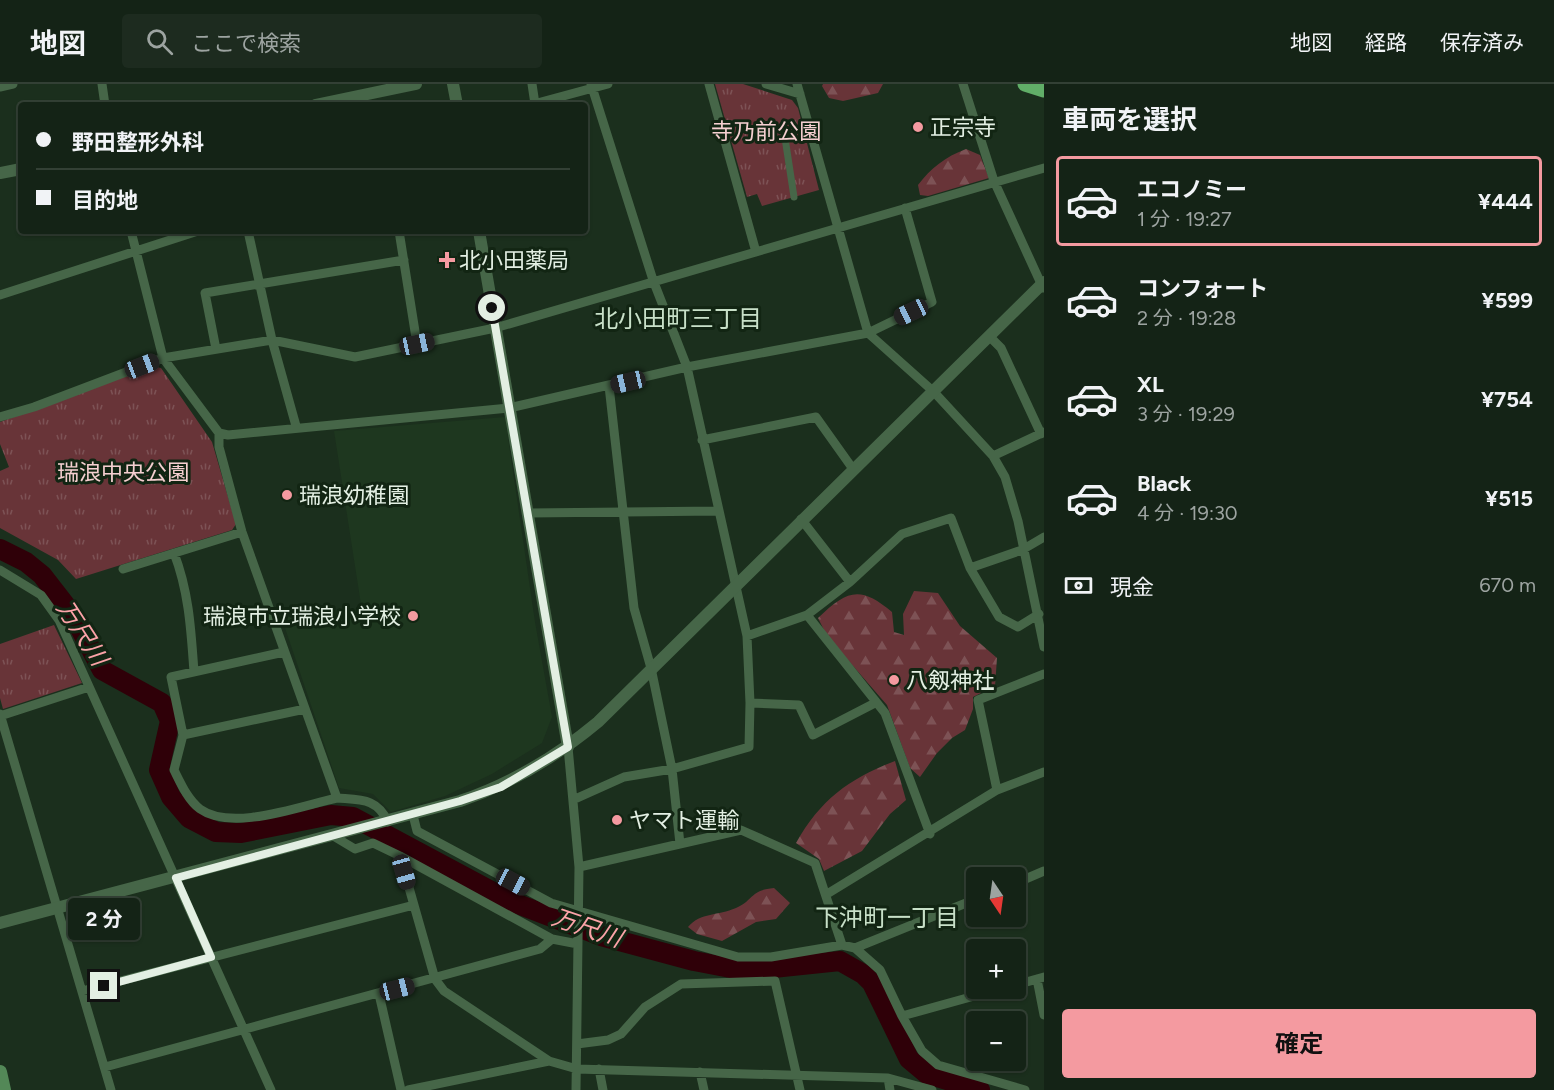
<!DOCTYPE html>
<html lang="ja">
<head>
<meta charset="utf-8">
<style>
	:root { --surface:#142316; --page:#1d2b1f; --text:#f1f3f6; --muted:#9da4a1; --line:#334035; --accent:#f49aa0 }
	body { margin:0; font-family:Figtree,"Noto Sans JP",sans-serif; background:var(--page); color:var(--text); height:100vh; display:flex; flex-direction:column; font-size:22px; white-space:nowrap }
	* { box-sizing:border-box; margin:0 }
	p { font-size:20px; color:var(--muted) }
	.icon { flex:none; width:33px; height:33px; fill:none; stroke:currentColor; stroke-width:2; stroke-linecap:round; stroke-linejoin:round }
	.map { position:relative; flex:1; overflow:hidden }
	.sheet { display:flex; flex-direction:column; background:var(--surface); width:510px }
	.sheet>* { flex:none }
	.banner { position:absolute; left:18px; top:18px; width:570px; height:132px; border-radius:6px; box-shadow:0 2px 4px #0004,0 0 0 2px var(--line); display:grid; align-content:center; height:132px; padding:0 18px; background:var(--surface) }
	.needle { width:39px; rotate:167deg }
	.tools { position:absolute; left:966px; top:783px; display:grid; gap:12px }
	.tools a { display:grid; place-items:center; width:60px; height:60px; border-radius:6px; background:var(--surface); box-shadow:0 2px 4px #0004,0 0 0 2px var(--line); font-size:30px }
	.end { position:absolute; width:27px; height:27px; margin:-14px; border:8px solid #e3efe3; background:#111; box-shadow:0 0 0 3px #111 }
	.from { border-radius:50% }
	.bubble { position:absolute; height:42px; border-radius:6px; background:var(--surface); box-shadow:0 2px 4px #0004,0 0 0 2px var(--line); font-size:20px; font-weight:700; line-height:42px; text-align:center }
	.car { position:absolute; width:18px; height:36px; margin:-18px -9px; border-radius:8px; box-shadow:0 0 4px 2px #0007; background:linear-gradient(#222 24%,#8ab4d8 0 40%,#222 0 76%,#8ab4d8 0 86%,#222 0) }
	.banner b { display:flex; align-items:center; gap:21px; height:57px; font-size:22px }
	.banner b+b { border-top:2px solid var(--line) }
	.banner i { width:15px; height:15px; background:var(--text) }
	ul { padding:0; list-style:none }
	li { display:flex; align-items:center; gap:18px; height:90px; margin:0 12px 9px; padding:0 6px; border:3px solid transparent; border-radius:6px }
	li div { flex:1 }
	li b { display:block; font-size:22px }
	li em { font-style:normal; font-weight:700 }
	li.active { border-color:var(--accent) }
	li>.icon { width:54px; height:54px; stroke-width:1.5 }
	h2 { padding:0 18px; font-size:27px; line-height:72px }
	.pay { display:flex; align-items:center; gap:15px; height:66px; padding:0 18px; font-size:22px }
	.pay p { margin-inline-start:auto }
	.action { display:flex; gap:12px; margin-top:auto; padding:12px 18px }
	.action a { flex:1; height:69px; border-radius:6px; background:var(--accent); color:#111; font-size:24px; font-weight:700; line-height:69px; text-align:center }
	header { display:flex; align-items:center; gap:36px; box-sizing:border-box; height:84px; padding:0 30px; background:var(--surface); border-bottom:2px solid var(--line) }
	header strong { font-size:28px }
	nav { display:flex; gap:33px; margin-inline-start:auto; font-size:21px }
	.search { width:420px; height:54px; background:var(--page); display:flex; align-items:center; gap:15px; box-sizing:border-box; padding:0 21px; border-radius:6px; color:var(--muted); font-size:22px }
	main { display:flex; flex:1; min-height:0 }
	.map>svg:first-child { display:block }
	.built { fill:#1e371f }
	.forest { fill:url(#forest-firs) }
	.park { fill:url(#park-tufts) }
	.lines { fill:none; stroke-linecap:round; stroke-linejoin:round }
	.river { stroke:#2f0008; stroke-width:20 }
	.pedestrian { stroke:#466648; stroke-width:7 }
	.minor { stroke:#466648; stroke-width:9 }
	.tertiary { stroke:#466648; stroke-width:12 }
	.secondary { stroke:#538857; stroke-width:14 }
	.trunk { stroke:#61ae68; stroke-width:15 }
	.route { stroke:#e3efe3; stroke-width:8 }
	.poi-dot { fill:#f49aa0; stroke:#122513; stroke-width:2 }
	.labels { text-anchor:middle; stroke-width:6; stroke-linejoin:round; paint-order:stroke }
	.poi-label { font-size:22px; fill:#e3efe3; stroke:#122513; text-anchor:start }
	.park-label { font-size:22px; fill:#f5cfd0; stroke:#122513 }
	.neighbourhood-label { font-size:24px; fill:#c8e0c8; stroke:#122513 }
	.water-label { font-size:24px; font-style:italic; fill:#fca3a8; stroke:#122513 }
</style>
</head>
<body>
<header>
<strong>地図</strong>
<div class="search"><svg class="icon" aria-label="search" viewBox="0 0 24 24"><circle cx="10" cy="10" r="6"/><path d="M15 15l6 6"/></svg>ここで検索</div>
<nav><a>地図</a><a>経路</a><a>保存済み</a></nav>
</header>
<main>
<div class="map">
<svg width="1044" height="1006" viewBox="0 0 1044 1006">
	<defs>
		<pattern id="forest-firs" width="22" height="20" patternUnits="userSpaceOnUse" patternTransform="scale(1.5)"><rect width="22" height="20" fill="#683438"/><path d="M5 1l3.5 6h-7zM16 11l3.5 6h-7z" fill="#7d5255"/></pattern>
		<pattern id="park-tufts" width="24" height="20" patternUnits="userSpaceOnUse" patternTransform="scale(1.5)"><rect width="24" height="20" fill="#683438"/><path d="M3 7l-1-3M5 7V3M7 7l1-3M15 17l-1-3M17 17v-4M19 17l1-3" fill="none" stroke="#7d5255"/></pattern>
	</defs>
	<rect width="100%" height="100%" fill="#1b2f1d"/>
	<!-- built -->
	<path class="built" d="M505,333l30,205 17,95 -10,26 -50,31 -47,22 -54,16 -18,-18 -34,-6 -57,-169 22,-7 58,-1 -28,-180z"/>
	<!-- forest -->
	<path class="forest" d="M823,0h60l-5,9 -35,8 -14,-3 -7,-12z
		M966,65l14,6 9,23 -61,18 -8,-1 -2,-10c13,-17 27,-28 48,-36z
		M914,507l24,2 22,33 37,32 -2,28 -22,11v12l-8,21 -13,8 -15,15 -17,24 -10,-9 -23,-63 -60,-69 -9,-18c29,-28 42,-33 74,-6l2,20 10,3 -1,-21z
		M895,677l11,39 -16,14 -28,37 -38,20 -5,-12 -23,-16c25,-44 53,-64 99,-82z
		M774,804l16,15 -14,16 -20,3 -34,19 -25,-7 -9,-7c13,-15 30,-11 48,-19 18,-8 14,-18 38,-20z"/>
	<!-- park -->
	<path class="park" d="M715,0h28l49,16 6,8 21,82 -57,16 -5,-12 -10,3z
		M152,282l9,2 51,74 24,82 -4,6 -156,49 -18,-19 -58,-32v-57l9,-4 -9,-23v-22z
		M54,541l28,58 -79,26 -3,-11v-54z"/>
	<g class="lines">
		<!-- river -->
		<path class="river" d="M0,465l26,13 16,13 31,40 29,55 60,33 8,18 -11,49 12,27 18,21 27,14 25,1 90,-18 22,2 157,84 91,35 93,25 52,10 94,-10 23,13 9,9 37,76 18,15 53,16"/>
		<!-- pedestrian -->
		<path class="pedestrian" d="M785,54l9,59"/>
		<!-- minor -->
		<path class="minor" d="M102,0l3,21
			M532,0l3,20
			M709,0l47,168
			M766,0l34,10
			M797,0l71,249 66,59 59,64 12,21 13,44 26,126
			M963,0l31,97 49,107
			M0,3l13,-3
			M530,21l78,-21
			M131,147l32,127 56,75v14l23,85 95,266c24,2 40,0 51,24
			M248,147l24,109 24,86
			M399,147l18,113
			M0,211l198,-64
			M989,252l12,12 40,86
			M216,265l-11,-56 199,-33
			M609,302l25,222 17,60 21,101 8,75
			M0,333l34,-10 129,-49 109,-18 83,17 140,-29 549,-160
			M219,349l9,2 281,-27 178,-41 181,-34 64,-31 -27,-94
			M702,356l114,-23 37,52
			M993,372l51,-24
			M529,429l189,-2
			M801,435l49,63
			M174,469c15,39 17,77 20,119
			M970,484l29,49 19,10 21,-13
			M123,485l119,-37
			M0,486l41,25 18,25 212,470
			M807,531l78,98 45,121
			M747,552l60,-21 43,-33 52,-48 49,-16 19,50 52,-18 22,-13
			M284,568l-113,25 12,58 -9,35c7,14 14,30 26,39 32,23 100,-3 137,-11
			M750,619l49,2 14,30 62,-32
			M0,630l111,376
			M0,632l89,-29
			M183,651l122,-26
			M568,663l11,120 -3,223
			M997,706l-19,-90 66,-26
			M575,715l49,-22 48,-8 77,-22 1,-44 -3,-67 -60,-269 -34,-87 -62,-196
			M413,731l4,16 134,72 187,54h33l71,-12 13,3 25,22 22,46 101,-28
			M335,753l20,12 18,-6 27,13 35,123 9,12 105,70 28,8 311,9 44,12
			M400,772l152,83 26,5
			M579,783l162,-37 74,33 27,82
			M1016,799l28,-12
			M827,810l170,-104 47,-18
			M855,864l121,-49
			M1037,895l7,36
			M1016,901l28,-8
			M82,907l332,-86
			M379,910l22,96
			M902,932l20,35 16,14 87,25
			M577,960l31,-4 13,-6 24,-27 36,-23 94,-3 25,109
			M105,983l435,-118 12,-10
			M599,985l4,21
			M700,988l4,18
			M888,994l2,12
			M408,1006l141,-29"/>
		<!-- tertiary -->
		<path class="tertiary" d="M453,0l4,21
			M315,21l101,-21
			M0,89l21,-4
			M479,147l89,516
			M0,839l460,-122c53,-18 96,-44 138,-79l446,-440"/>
		<!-- secondary -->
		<path class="secondary" d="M0,988l4,18"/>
		<!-- trunk -->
		<path class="trunk" d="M1025,0l19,6"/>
	</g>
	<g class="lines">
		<!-- route -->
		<path class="route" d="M104,902l107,-29 -35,-79 284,-77 41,-14 67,-40 -76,-439"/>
	</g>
	<!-- markers -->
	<g class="poi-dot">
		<circle cx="918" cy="43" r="6"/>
		<path d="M444 167h6v6h6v6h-6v6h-6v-6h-6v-6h6z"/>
		<circle cx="287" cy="411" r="6"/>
		<circle cx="413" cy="532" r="6"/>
		<circle cx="894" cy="596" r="6"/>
		<circle cx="617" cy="736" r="6"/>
	</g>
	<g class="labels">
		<!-- poi labels -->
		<g class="poi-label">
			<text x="930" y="51">正宗寺</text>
			<text x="459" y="184">北小田薬局</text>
			<text x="299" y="419">瑞浪幼稚園</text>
			<text x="401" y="540" text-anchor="end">瑞浪市立瑞浪小学校</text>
			<text x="906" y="604">八剱神社</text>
			<text x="629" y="744">ヤマト運輸</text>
		</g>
		<!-- park labels -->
		<g class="park-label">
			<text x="766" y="55">寺乃前公園</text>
			<text x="123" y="396">瑞浪中央公園</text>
		</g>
		<!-- neighbourhood labels -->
		<g class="neighbourhood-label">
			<text x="678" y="243">北小田町三丁目</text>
			<text x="887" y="842">下沖町一丁目</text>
		</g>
		<!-- water labels -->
		<g class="water-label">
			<text transform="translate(82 549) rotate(57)" y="8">万尺川</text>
			<text transform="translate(587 844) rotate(19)" y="8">万尺川</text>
		</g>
	</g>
</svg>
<div class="tools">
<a><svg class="needle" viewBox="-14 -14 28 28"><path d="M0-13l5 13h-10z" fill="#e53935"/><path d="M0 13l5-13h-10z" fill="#9da4a1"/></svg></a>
<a>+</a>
<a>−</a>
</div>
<i class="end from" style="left:492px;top:224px"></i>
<i class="end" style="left:104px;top:902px"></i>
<div class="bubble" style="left:68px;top:814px;width:72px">2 分</div>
<i class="car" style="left:911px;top:228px;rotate:245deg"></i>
<i class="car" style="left:417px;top:260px;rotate:78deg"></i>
<i class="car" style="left:142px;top:282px;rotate:69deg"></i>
<i class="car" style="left:628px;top:298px;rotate:257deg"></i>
<i class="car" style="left:404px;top:788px;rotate:164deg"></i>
<i class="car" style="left:513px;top:798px;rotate:118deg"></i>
<i class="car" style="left:397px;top:905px;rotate:76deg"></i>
<div class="banner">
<b><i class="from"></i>野田整形外科</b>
<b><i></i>目的地</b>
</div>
</div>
<section class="sheet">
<h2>車両を選択</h2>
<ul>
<li class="active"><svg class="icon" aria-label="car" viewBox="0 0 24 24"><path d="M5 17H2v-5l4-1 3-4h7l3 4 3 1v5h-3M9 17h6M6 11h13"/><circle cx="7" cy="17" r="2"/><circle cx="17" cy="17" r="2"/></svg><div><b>エコノミー</b><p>1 分 · 19:27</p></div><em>¥444</em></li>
<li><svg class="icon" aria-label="car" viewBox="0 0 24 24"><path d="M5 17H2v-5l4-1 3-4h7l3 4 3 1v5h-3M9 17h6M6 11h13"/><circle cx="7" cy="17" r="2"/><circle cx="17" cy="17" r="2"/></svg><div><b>コンフォート</b><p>2 分 · 19:28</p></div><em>¥599</em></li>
<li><svg class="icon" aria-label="car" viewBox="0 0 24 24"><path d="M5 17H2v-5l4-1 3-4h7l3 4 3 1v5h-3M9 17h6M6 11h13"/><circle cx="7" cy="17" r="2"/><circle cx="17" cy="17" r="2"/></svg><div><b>XL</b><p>3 分 · 19:29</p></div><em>¥754</em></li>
<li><svg class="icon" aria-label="car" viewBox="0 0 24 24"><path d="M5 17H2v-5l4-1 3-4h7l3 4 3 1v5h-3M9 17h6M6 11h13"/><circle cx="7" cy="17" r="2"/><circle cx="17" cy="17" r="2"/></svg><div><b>Black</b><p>4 分 · 19:30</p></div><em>¥515</em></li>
</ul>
<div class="pay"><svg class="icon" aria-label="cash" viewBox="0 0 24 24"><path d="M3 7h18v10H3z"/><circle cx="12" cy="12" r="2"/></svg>現金<p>670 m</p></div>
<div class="action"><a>確定</a></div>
</section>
</main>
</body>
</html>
